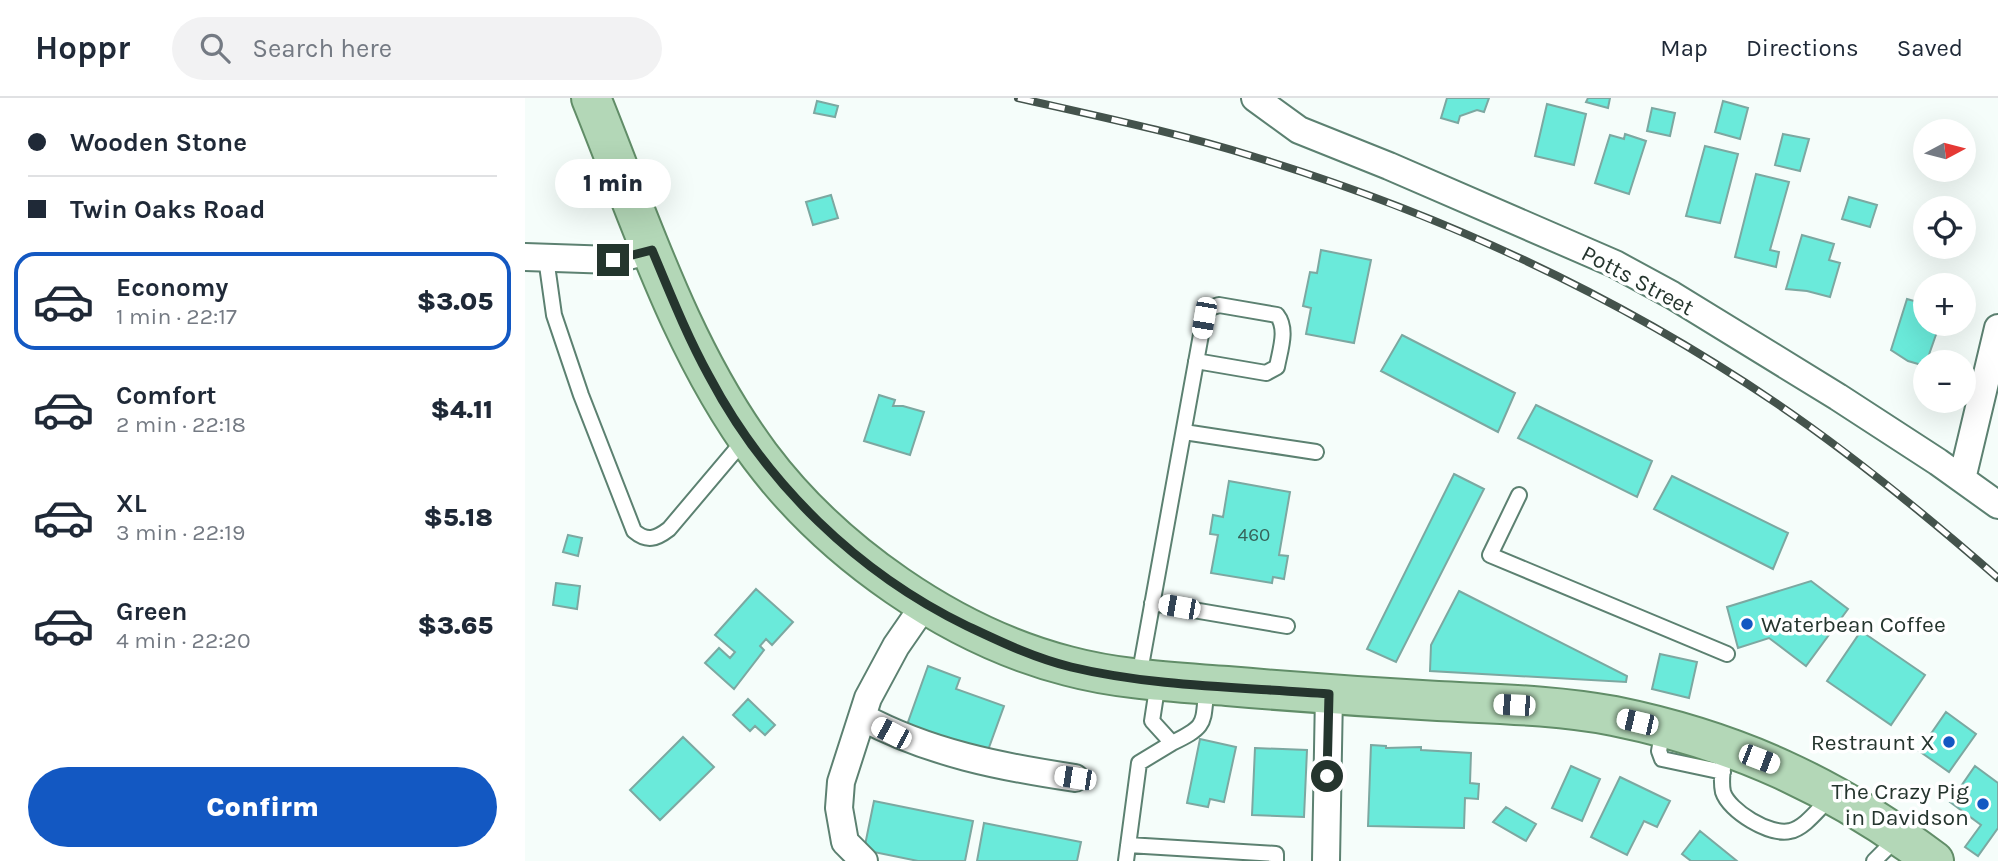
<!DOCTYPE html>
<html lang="en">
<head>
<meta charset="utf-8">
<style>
	:root { --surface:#fff; --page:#f2f2f3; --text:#1f2937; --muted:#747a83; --line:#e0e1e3; --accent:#1358c2 }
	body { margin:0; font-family:Karla,sans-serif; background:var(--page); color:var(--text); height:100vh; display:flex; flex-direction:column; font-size:26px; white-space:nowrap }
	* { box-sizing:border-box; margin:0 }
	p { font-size:23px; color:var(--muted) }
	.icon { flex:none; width:38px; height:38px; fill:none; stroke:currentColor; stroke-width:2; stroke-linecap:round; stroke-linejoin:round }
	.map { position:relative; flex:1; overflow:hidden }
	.drawer { display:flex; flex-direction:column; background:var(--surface); width:525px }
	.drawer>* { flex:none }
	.top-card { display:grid; align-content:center; height:154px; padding:0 28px; background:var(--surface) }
	.needle { width:46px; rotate:83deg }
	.tools { position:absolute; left:1388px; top:21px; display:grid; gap:14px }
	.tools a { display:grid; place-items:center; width:63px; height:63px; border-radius:50%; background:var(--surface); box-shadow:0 7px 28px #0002; font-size:35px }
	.end { position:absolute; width:32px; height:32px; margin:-16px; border:9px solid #25352e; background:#fff; box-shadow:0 0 0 4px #fff }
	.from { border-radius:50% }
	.bubble { position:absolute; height:49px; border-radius:24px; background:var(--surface); box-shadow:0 7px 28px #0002; font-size:23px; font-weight:800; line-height:49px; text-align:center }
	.car { position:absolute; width:21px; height:42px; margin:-21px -10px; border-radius:9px; box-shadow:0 0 5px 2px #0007; background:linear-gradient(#fff 24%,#345 0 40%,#fff 0 76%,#345 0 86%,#fff 0) }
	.top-card b { display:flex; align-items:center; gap:24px; height:66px; font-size:26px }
	.top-card b+b { border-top:2px solid var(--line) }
	.top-card i { width:18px; height:18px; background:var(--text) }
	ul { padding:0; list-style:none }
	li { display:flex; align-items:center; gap:21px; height:98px; margin:0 14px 10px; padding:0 14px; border:4px solid transparent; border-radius:21px }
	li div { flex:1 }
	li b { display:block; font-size:26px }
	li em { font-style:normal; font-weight:800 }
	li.active { border-color:var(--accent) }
	li>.icon { width:63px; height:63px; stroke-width:1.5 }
	.action { display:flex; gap:14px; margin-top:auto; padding:14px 28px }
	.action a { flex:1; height:80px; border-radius:42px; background:var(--accent); color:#fff; font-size:28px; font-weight:800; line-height:80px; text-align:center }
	header { display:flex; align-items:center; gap:42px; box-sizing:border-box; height:98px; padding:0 35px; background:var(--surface); border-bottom:2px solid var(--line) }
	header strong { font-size:33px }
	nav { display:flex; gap:38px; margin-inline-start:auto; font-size:24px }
	.search { width:490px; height:63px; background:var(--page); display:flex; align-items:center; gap:18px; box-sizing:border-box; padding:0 24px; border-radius:38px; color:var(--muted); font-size:26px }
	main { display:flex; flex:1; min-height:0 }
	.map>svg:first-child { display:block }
	.building { fill:#6aeada; stroke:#7ca8a1; stroke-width:2 }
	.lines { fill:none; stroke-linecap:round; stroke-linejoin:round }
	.service-casing { stroke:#5c8171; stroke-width:18 }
	.minor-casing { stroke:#5c8171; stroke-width:30 }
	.primary-casing { stroke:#618d68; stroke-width:42 }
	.service { stroke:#fff; stroke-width:14 }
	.minor { stroke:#fff; stroke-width:26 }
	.primary { stroke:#b3d7b7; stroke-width:38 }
	.rail-casing { stroke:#44534c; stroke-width:8 }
	.rail { stroke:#fff; stroke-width:5; stroke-dasharray:16; stroke-linecap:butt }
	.route { stroke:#25352e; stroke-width:9 }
	.poi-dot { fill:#1358c2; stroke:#fff; stroke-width:2.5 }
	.labels { text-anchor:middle; stroke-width:7; stroke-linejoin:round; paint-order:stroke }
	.number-label { font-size:19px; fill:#366259 }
	.street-label { font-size:23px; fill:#25352e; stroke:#fff }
	.poi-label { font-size:23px; fill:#25352e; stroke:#fff; text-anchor:end }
</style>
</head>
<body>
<header>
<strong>Hoppr</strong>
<div class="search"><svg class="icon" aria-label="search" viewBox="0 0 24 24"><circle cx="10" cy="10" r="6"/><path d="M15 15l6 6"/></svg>Search here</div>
<nav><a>Map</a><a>Directions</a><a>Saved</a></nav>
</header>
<main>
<section class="drawer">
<div class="top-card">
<b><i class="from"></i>Wooden Stone</b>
<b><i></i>Twin Oaks Road</b>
</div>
<ul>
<li class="active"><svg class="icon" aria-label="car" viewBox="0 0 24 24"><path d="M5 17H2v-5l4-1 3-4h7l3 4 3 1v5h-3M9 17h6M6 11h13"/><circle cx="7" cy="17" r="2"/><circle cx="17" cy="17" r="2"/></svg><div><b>Economy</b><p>1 min · 22:17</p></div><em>$3.05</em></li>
<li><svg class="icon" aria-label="car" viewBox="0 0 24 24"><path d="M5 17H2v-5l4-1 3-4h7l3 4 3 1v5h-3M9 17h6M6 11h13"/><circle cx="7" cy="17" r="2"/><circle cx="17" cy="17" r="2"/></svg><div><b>Comfort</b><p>2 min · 22:18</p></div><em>$4.11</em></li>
<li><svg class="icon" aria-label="car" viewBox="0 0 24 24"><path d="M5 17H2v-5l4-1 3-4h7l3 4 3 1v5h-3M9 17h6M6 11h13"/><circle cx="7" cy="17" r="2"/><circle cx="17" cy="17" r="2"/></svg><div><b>XL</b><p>3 min · 22:19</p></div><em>$5.18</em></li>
<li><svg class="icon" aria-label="car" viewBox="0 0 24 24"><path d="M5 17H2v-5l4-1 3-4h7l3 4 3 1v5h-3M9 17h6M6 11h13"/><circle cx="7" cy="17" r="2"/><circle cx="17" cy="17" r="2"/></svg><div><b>Green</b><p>4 min · 22:20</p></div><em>$3.65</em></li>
</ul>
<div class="action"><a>Confirm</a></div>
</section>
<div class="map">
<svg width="1473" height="763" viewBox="0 0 1473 763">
	<rect width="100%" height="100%" fill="#f5fdfa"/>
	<!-- building -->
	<path class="building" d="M922,0h42l-5,14 -7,-2 -17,6 -2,7 -17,-5z
		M1063,0h22l-2,10 -22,-6z
		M292,3l21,5 -3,11 -21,-4z
		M1198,3l25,7 -8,31 -25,-7z
		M1022,6l39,10 -12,51 -39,-9z
		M1127,10l23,5 -5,23 -23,-5z
		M1100,36l21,7 -17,53 -34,-11 15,-48 14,4z
		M1258,36l26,5 -9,32 -25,-6z
		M1180,48l33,8 -18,69 -34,-7z
		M1231,76l33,8 -19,68 9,2 -3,15 -41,-10z
		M306,97l7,23 -25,7 -7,-23z
		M1324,99l28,8 -7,22 -28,-8z
		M1277,137l32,9 -5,16 11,3 -10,34 -23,-6 -21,-2z
		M796,152l50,10 -17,83 -48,-9 5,-26 -8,-2 7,-34 7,1z
		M1382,201l18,5v21l13,4 -13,37 -17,-5 -17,-11z
		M877,237l113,58 -17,39 -117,-61z
		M354,297l16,5 -2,6h10l21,6 -14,43 -46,-14z
		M1011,307l116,56 -15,36 -119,-59z
		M929,376l30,15 -88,173 -29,-13z
		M1147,378l116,57 -15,36 -119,-60z
		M704,383l61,11 -11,63 9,1 -4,23 -11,-2 -1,6 -61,-10 7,-38 -8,-1 3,-19 10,2z
		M43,437l14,3 -4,18 -15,-4z
		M1286,483l37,28 -42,57 -37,-28 -31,10 -11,-41z
		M31,485l24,3 -3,23 -24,-4z
		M231,491l37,33 -21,23 -6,-6 -6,7 4,4 -30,39 -29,-26 14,-15 11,10 5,-6 -20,-17z
		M934,493l168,85 -1,6 -196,-11 1,-26z
		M1336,533l64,44 -34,50 -64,-44z
		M1135,556l37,8 -8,36 -37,-9z
		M403,568l32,12 -4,11 48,17 -17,47 -80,-28z
		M223,601l27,26 -10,10 -10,-9 -5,5 -17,-16z
		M1421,614l30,22 -27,38 -30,-21z
		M158,639l31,30 -54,53 -30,-30z
		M675,641l36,8 -12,55 -14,-3 -2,8 -21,-4z
		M846,647l15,1v2l35,-1v3l50,3 -1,30 9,1 -1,15 -13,-1 -1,30 -96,-2z
		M730,650l52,2 -3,67 -52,-2z
		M1046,668l29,13 -18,42 -30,-13z
		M1450,668l23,17v45l-20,28 -13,-9 16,-22 -31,-23z
		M1095,679l50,24 -13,26 -13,-6 -17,34 -36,-18z
		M349,703l99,20 -8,40h-47l-54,-11z
		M981,709l30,17 -10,17 -33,-19z
		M459,725l97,19 -4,19h-100z
		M1175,733l37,30h-46l-9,-7z"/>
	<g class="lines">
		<defs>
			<path id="service" d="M21,160l8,57 27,80 53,136c13,11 22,8 35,-2l76,-90
				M659,334l132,20
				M994,397l-29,60 237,99
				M627,505l135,23
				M614,579l65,-359 6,-10 9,-3 58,10c11,14 3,35 0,52l-11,6 -70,-12
				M633,584l-6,39 20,22c37,-18 30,-19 35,-58
				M1138,631l-4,22 3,8 61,13
				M1201,651c-2,13 -6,29 -3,43 6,19 47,44 67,39 15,-3 29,-23 41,-34
				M603,747l148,9v7
				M601,763l13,-98 33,-20
				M1349,763l25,-25"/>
			<path id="minor" d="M730,0l44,32 90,36 226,98 57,31 166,102 100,65 60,43
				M0,159l88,3 39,-10
				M1437,381l36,-151
				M337,619c67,36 139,50 213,61
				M339,763l-19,-19 -6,-34 2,-26 27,-84 28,-52 29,-42
				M801,763l3,-167"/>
			<path id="primary" d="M66,0c49,121 90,252 169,358 72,96 191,180 308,210 52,14 106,16 159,20 70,6 140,11 211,15 58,3 118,4 176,15 123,25 220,70 320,145"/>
		</defs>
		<!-- service casing -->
		<use href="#service" class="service-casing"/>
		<!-- minor casing -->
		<use href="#minor" class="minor-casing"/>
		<!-- primary casing -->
		<use href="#primary" class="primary-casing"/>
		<!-- service -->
		<use href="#service" class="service"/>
		<!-- minor -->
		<use href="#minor" class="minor"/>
		<!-- primary -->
		<use href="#primary" class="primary"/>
		<defs>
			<path id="rail" d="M493,0c79,18 160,35 237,59 183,56 362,138 521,246 78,53 151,113 222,175"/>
		</defs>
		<!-- rail casing -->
		<use href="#rail" class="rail-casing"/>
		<!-- rail -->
		<use href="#rail" class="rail"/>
	</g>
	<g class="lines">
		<!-- route -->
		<path class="route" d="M88,162l39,-10c18,43 35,86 57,126 57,108 149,197 258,250 34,16 67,32 104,41 83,20 172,20 258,27l-2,82"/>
	</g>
	<!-- markers -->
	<g class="poi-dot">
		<circle cx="1222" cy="526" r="7"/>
		<circle cx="1424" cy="644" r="7"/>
		<circle cx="1458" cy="706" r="7"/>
	</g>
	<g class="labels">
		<!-- number labels -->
		<g class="number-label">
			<text x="729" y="443">460</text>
		</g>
		<!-- street labels -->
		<g class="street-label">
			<text transform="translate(1113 182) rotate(28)" y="8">Potts Street</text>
		</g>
		<!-- poi labels -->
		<g class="poi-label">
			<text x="1236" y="534" text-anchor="start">Waterbean Coffee</text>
			<text x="1410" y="652">Restraunt X</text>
			<text x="1444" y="701">The Crazy Pig<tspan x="1444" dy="26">in Davidson</tspan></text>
		</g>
	</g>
</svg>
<div class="tools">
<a><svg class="needle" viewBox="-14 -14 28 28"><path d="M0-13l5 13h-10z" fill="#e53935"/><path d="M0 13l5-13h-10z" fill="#747a83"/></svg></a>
<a><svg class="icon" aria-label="locate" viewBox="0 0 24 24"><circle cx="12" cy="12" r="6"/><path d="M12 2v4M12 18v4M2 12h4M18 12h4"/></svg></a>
<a>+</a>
<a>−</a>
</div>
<i class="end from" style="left:802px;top:678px"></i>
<i class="end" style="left:88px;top:162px"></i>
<div class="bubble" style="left:30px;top:61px;width:116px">1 min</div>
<i class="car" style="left:679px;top:220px;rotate:190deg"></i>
<i class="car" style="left:654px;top:509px;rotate:280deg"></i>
<i class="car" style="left:989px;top:607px;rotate:273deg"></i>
<i class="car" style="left:1112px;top:624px;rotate:283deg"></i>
<i class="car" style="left:366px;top:635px;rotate:298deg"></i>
<i class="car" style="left:1234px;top:661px;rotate:111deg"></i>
<i class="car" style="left:550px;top:680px;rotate:279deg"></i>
</div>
</main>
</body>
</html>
